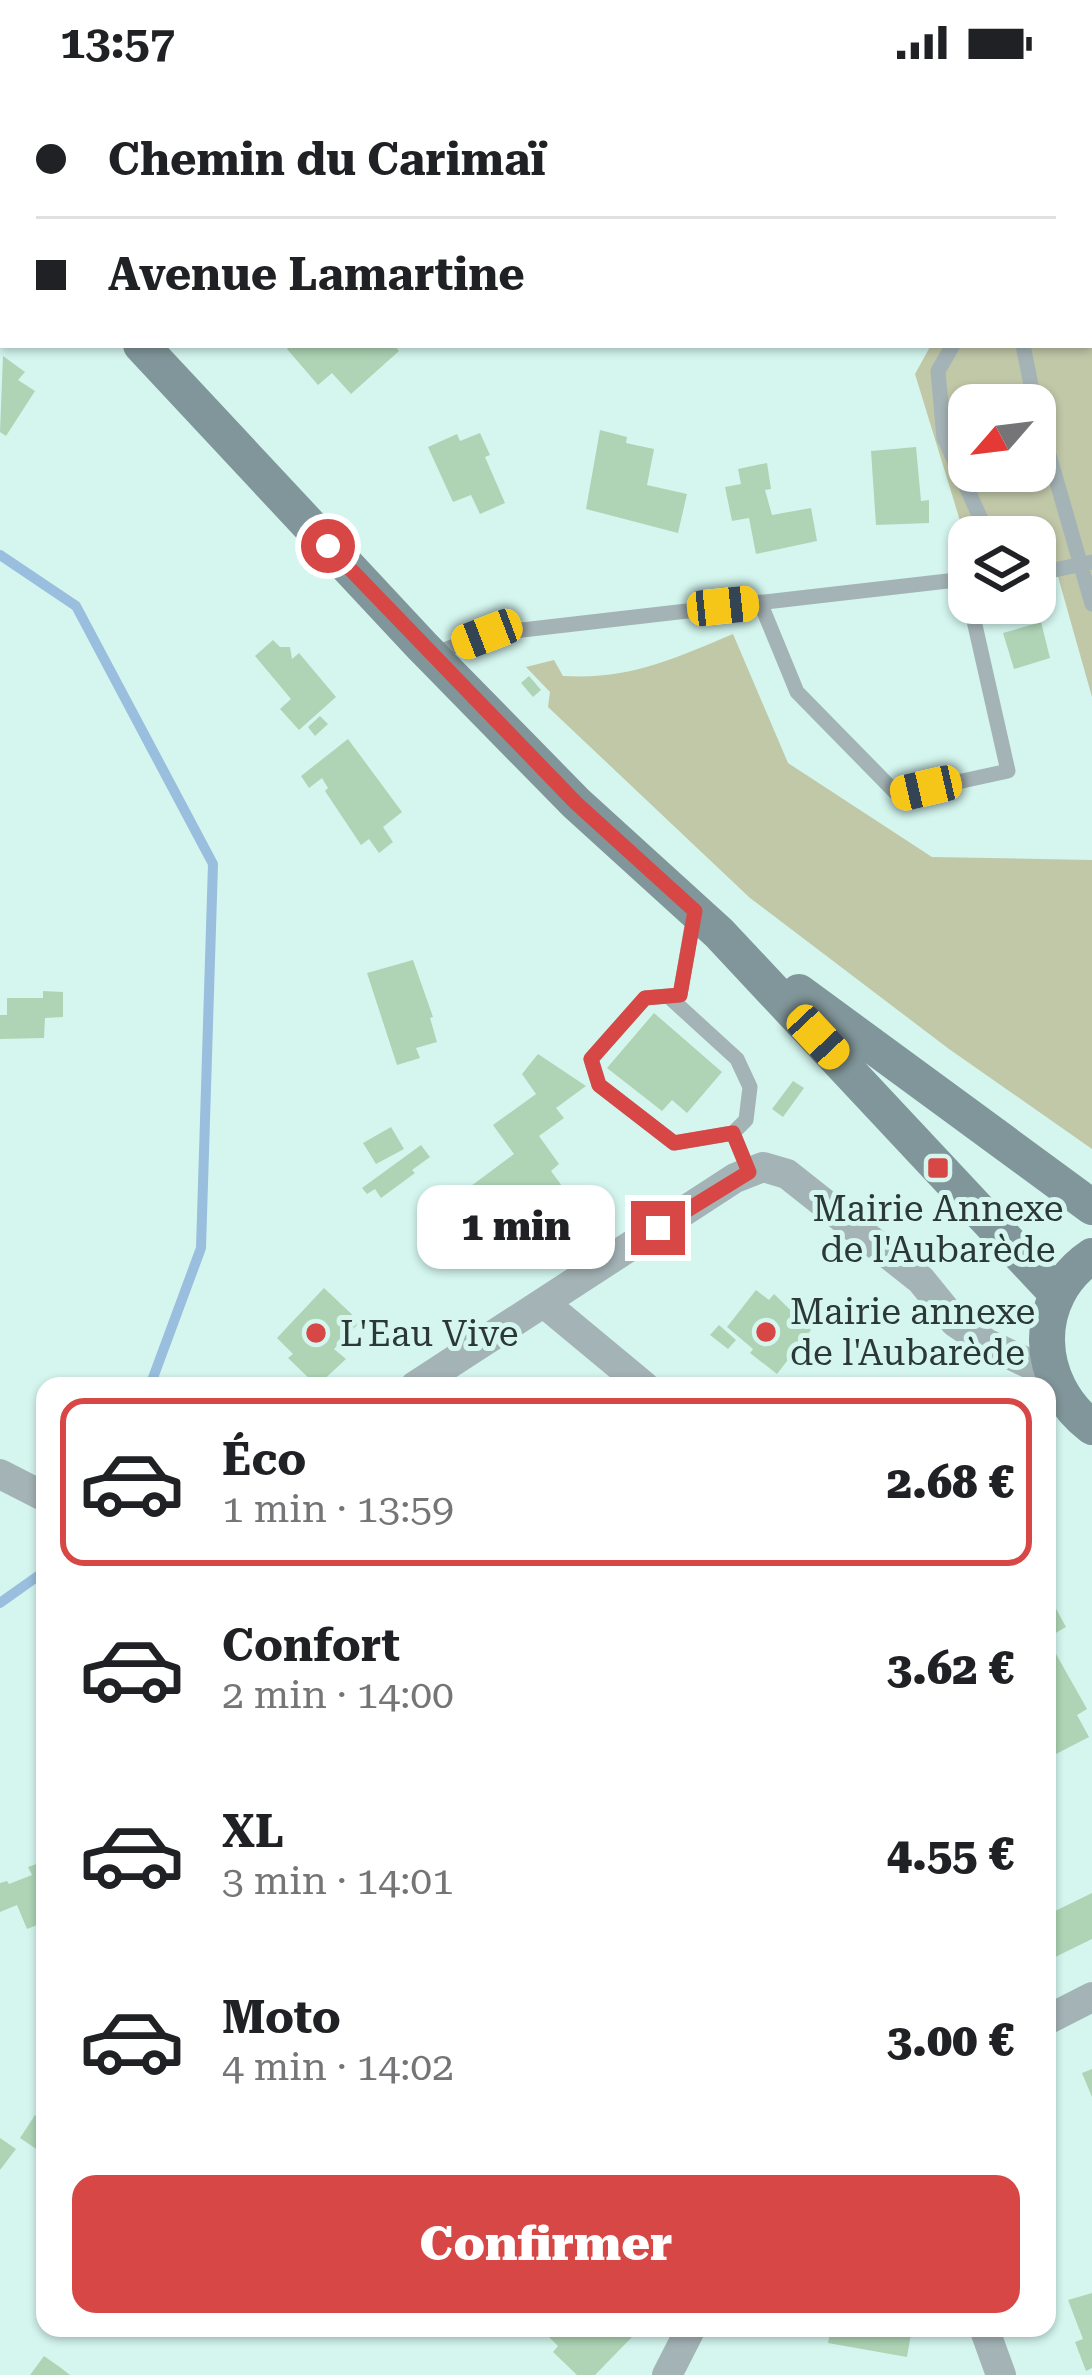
<!DOCTYPE html>
<html lang="fr">
<head>
<meta charset="utf-8">
<style>
	:root { --surface:#fff; --page:#f6f6f6; --text:#202124; --muted:#757577; --line:#e0e0e0; --accent:#d64745 }
	body { margin:0; font-family:"Roboto Serif",serif; background:var(--page); color:var(--text); height:100vh; display:flex; flex-direction:column; font-size:45px; white-space:nowrap }
	* { box-sizing:border-box; margin:0 }
	p { font-size:39px; color:var(--muted) }
	.icon { flex:none; width:66px; height:66px; fill:none; stroke:currentColor; stroke-width:2; stroke-linecap:round; stroke-linejoin:round }
	.map { position:relative; flex:1; overflow:hidden }
	.sheet { position:absolute; left:36px; top:1293px; width:1020px; height:960px; display:flex; flex-direction:column; background:var(--surface); border-radius:24px; box-shadow:0 3px 9px #0004 }
	.sheet>* { flex:none }
	.banner { position:absolute; left:0px; top:0px; width:1092px; height:264px; box-shadow:0 3px 9px #0004; display:grid; align-content:center; height:264px; padding:0 36px; background:var(--surface) }
	.needle { width:78px; rotate:242deg }
	.buttons { position:absolute; left:948px; top:300px; display:grid; gap:24px }
	.buttons a { display:grid; place-items:center; width:108px; height:108px; border-radius:24px; background:var(--surface); box-shadow:0 3px 9px #0004; font-size:60px }
	.end { position:absolute; width:54px; height:54px; margin:-27px; border:15px solid #d64745; background:#fff; box-shadow:0 0 0 6px #fff }
	.from { border-radius:50% }
	.bubble { position:absolute; height:84px; border-radius:24px; background:var(--surface); box-shadow:0 3px 9px #0004; font-size:39px; font-weight:800; line-height:84px; text-align:center }
	.car { position:absolute; width:36px; height:72px; margin:-36px -18px; border-radius:15px; box-shadow:0 0 9px 3px #0007; background:linear-gradient(#f5c518 24%,#345 0 40%,#f5c518 0 76%,#345 0 86%,#f5c518 0) }
	.banner b { display:flex; align-items:center; gap:42px; height:114px; font-size:45px }
	.banner b+b { border-top:3px solid var(--line) }
	.banner i { width:30px; height:30px; background:var(--text) }
	ul { padding:21px 0 0; list-style:none }
	li { display:flex; align-items:center; gap:36px; height:168px; margin:0 24px 18px; padding:0 12px; border:6px solid transparent; border-radius:24px }
	li div { flex:1 }
	li b { display:block; font-size:45px }
	li em { font-style:normal; font-weight:800 }
	li.on { border-color:var(--accent) }
	li>.icon { width:108px; height:108px; stroke-width:1.5 }
	.primary-button { display:flex; gap:24px; margin-top:auto; padding:24px 36px }
	.primary-button a { flex:1; height:138px; border-radius:24px; background:var(--accent); color:#fff; font-size:48px; font-weight:800; line-height:138px; text-align:center }
	.status { display:flex; justify-content:space-between; align-items:center; height:84px; padding:0 60px; background:var(--surface); direction:ltr }
	.status svg { height:33px; fill:currentColor }
	.map>svg:first-child { display:block }
	.green { fill:#c0c8a8; fill-rule:evenodd }
	.lines { fill:none; stroke-linecap:round; stroke-linejoin:round }
	.stream { stroke:#9abedd; stroke-width:10 }
	.building { fill:#aed4b5 }
	.service { stroke:#a4b3b6; stroke-width:15 }
	.minor { stroke:#a4b3b6; stroke-width:30 }
	.secondary { stroke:#81969a; stroke-width:36 }
	.route { stroke:#d64745; stroke-width:15 }
	.poi-dot { fill:#d64745; stroke:#d4f6ef; stroke-width:4.5 }
	.labels { text-anchor:middle; stroke-width:10; stroke-linejoin:round; paint-order:stroke }
	.poi-label { font-size:36px; fill:#2b3835; stroke:#d4f6ef; text-anchor:start }
</style>
</head>
<body>
<div class="status"><b>13:57</b><svg viewBox="0 0 49 12"><path d="M0 12V9h3v3zM5 12V6h3v6zM10 12V3h3v9zM15 12V0h3v12zM26 1h20v11H26zM47 4h2v5h-2z"/></svg></div>
<div class="map">
<svg width="1092" height="2291" viewBox="0 0 1092 2291">
	<rect width="100%" height="100%" fill="#d4f6ef"/>
	<!-- green -->
	<path class="green" d="M922,0h170v613l-39,-138 -18,2v-24h-23l-10,-20 -41,7 -46,-150 16,-29h158v-258zM969,321h66v66h-66z
		M733,550l55,129 144,94 160,3v289l-143,-100 -199,-151 -202,-191 2,-15 -24,-25 28,-7 9,16c67,4 110,-17 170,-42z"/>
	<g class="lines">
		<!-- stream -->
		<path class="stream" d="M0,471l76,51 137,258 -12,384 -51,138
			M0,1519l45,-32"/>
	</g>
	<!-- building -->
	<path class="building" d="M291,261h103l5,6 -48,43 -19,-21 -14,12 -31,-36z
		M3,272l22,16 -7,8 17,11 -29,45 -6,-4z
		M600,346l27,7 -1,6 28,6 -7,36 40,9 -9,39 -92,-24z
		M480,349l10,22 -5,2 20,46 -25,11 -9,-19 -18,7 -25,-55 29,-13 3,7z
		M916,363l5,54 8,-1v23l-53,2 -5,-74z
		M767,379l4,26 -6,1 7,25 39,-7 6,33 -61,13 -7,-36 -17,3 -7,-34 16,-3 -3,-15z
		M1041,538l9,36 -36,11 -11,-36z
		M273,556l7,7h10l2,12 7,-6 37,44 -37,33 -19,-21 11,-10 -36,-43z
		M529,592l12,14 -8,7 -12,-14z
		M320,632l8,8 -13,12 -7,-9z
		M348,655l54,73 -19,15 10,15 -14,11 -10,-14 -8,6 -36,-54 3,-3 -6,-10 -13,10 -8,-12z
		M413,876l20,57 -3,1 7,24 -21,6 4,10 -23,7 -30,-92z
		M43,907l20,1v25l-18,1 -1,20 -44,1v-24h7v-17h36z
		M654,929l68,59 -35,41 -15,-13 -10,11 -55,-43z
		M538,970l48,32 -30,22 8,10 -25,18 20,28 -8,7 11,15 -25,16 12,19 -21,14 -4,-5 -16,13 -41,-54 47,-35 -21,-29 43,-31 -14,-20z
		M793,997l11,7 -21,29 -11,-8z
		M391,1043l13,22 -28,15 -13,-21z
		M421,1061l9,12 -18,13 3,3 -34,25 -6,-9 -8,5 -5,-6z
		M324,1204l36,34 -26,27 12,10 -29,27 -29,-28 5,-4 -16,-16z
		M756,1206l13,10 5,-6 37,36 -34,44 -27,-21 3,-4 -26,-22z
		M719,1241l17,15 -8,9 -18,-14z
		M1047,1508l19,35 -19,11 40,71 -10,6 12,22 -33,17 -9,-16z
		M45,1777v61l-18,7 -10,-24 -17,7v-29l7,-2 2,3 23,-9 -4,-8z
		M1092,1809v46l-45,22v-46z
		M1092,1985v28l-10,-24z
		M35,2031l10,7v33l-25,-17z
		M0,2054l16,11 -16,21z
		M1092,2209v75l-6,3 -11,-29 8,-3 -15,-39z
		M544,2244h86l-4,4 6,5 -37,38h-18l-24,-23 5,-6 -16,-16z
		M831,2244h81l-5,29 -79,-14z
		M44,2272l17,12 9,7h-40z"/>
	<g class="lines">
		<!-- service -->
		<path class="service" d="M955,0l4,3
			M979,3l7,-3
			M1089,21l3,-1
			M1089,216l3,-1
			M953,261l-15,26 6,67 45,99
			M1023,261l12,60
			M1035,322l57,198
			M1035,490l57,-12
			M760,518l37,90 101,103 110,-24 -38,-168
			M433,570l54,-20 478,-55 4,18
			M668,912l69,63 13,28 -4,33 -13,13 -59,10 -75,-58 -8,-26 54,-61 35,-3 14,-81
			M733,1049l16,39"/>
		<!-- minor -->
		<path class="minor" d="M0,35h3
			M544,1219l100,83
			M415,1302l320,-208 28,-11 24,7 134,106 34,42 31,21 65,31
			M0,1390l45,23
			M1047,1936l45,-23
			M984,2244l17,47
			M667,2291l24,-47"/>
		<!-- secondary -->
		<path class="secondary" d="M0,121l3,3
			M141,261l281,301 154,157 143,130 337,360
			M799,908l293,215
			M1092,1172c-62,42 -58,127 0,171"/>
	</g>
	<g class="lines">
		<!-- route -->
		<path class="route" d="M328,462l248,257 119,108 -15,84 -35,3 -54,61 8,26 75,58 59,-10 16,39 -91,56"/>
	</g>
	<!-- markers -->
	<g class="poi-dot">
		<rect x="926" y="1072" width="24" height="24" rx="6"/>
		<circle cx="766" cy="1248" r="12"/>
		<circle cx="316" cy="1249" r="12"/>
	</g>
	<g class="labels">
		<!-- poi labels -->
		<g class="poi-label">
			<text x="938" y="1137" text-anchor="middle">Mairie Annexe<tspan x="938" dy="41">de l'Aubarède</tspan></text>
			<text x="790" y="1240">Mairie annexe<tspan x="790" dy="41">de l'Aubarède</tspan></text>
			<text x="340" y="1262">L'Eau Vive</text>
		</g>
	</g>
</svg>
<div class="buttons">
<a><svg class="needle" viewBox="-14 -14 28 28"><path d="M0-13l5 13h-10z" fill="#e53935"/><path d="M0 13l5-13h-10z" fill="#757577"/></svg></a>
<a><svg class="icon" aria-label="layers" viewBox="0 0 24 24"><path d="M12 4l9 5-9 5-9-5zM3 14l9 5 9-5"/></svg></a>
</div>
<i class="end from" style="left:328px;top:462px"></i>
<i class="end" style="left:658px;top:1144px"></i>
<div class="bubble" style="left:417px;top:1101px;width:198px">1 min</div>
<i class="car" style="left:723px;top:522px;rotate:84deg"></i>
<i class="car" style="left:487px;top:550px;rotate:249deg"></i>
<i class="car" style="left:926px;top:704px;rotate:257deg"></i>
<i class="car" style="left:818px;top:953px;rotate:137deg"></i>
<div class="banner">
<b><i class="from"></i>Chemin du Carimaï</b>
<b><i></i>Avenue Lamartine</b>
</div>
<section class="sheet">
<ul>
<li class="on"><svg class="icon" aria-label="car" viewBox="0 0 24 24"><path d="M5 17H2v-5l4-1 3-4h7l3 4 3 1v5h-3M9 17h6M6 11h13"/><circle cx="7" cy="17" r="2"/><circle cx="17" cy="17" r="2"/></svg><div><b>Éco</b><p>1 min · 13:59</p></div><em>2.68 €</em></li>
<li><svg class="icon" aria-label="car" viewBox="0 0 24 24"><path d="M5 17H2v-5l4-1 3-4h7l3 4 3 1v5h-3M9 17h6M6 11h13"/><circle cx="7" cy="17" r="2"/><circle cx="17" cy="17" r="2"/></svg><div><b>Confort</b><p>2 min · 14:00</p></div><em>3.62 €</em></li>
<li><svg class="icon" aria-label="car" viewBox="0 0 24 24"><path d="M5 17H2v-5l4-1 3-4h7l3 4 3 1v5h-3M9 17h6M6 11h13"/><circle cx="7" cy="17" r="2"/><circle cx="17" cy="17" r="2"/></svg><div><b>XL</b><p>3 min · 14:01</p></div><em>4.55 €</em></li>
<li><svg class="icon" aria-label="car" viewBox="0 0 24 24"><path d="M5 17H2v-5l4-1 3-4h7l3 4 3 1v5h-3M9 17h6M6 11h13"/><circle cx="7" cy="17" r="2"/><circle cx="17" cy="17" r="2"/></svg><div><b>Moto</b><p>4 min · 14:02</p></div><em>3.00 €</em></li>
</ul>
<div class="primary-button"><a>Confirmer</a></div>
</section>
</div>
</body>
</html>
